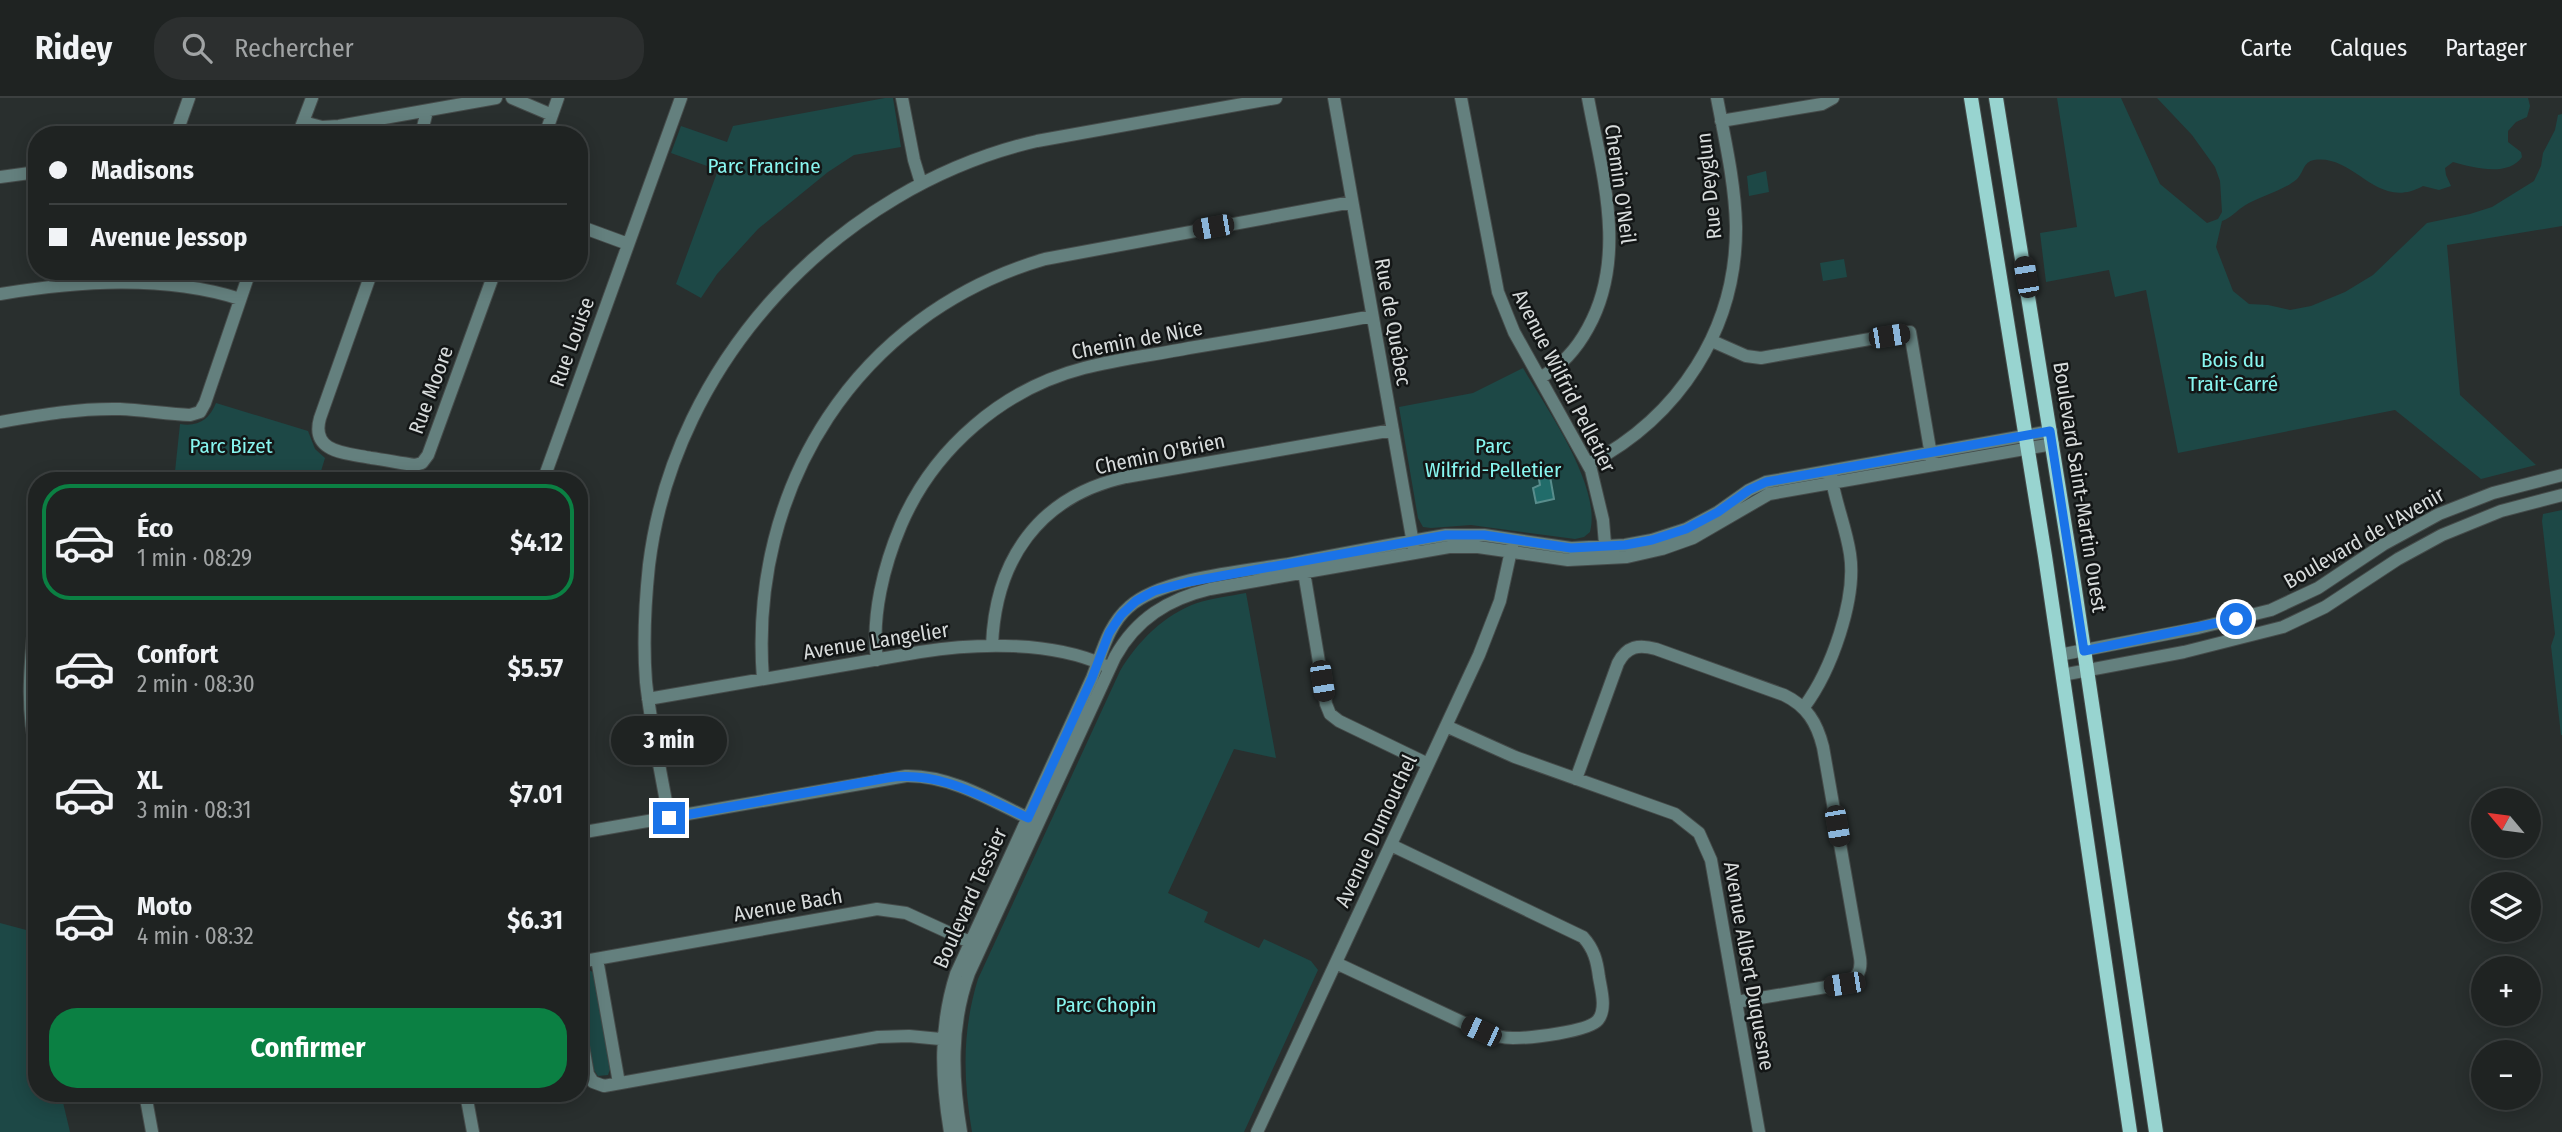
<!DOCTYPE html>
<html lang="fr">
<head>
<meta charset="utf-8">
<style>
	:root { --surface:#1f2322; --page:#2c2f2f; --text:#f1f3f6; --muted:#a1a4a5; --line:#3c4040; --accent:#0b8043 }
	body { margin:0; font-family:"Fira Sans Condensed",sans-serif; background:var(--page); color:var(--text); height:100vh; display:flex; flex-direction:column; font-size:26px; white-space:nowrap }
	* { box-sizing:border-box; margin:0 }
	p { font-size:23px; color:var(--muted) }
	.icon { flex:none; width:38px; height:38px; fill:none; stroke:currentColor; stroke-width:2; stroke-linecap:round; stroke-linejoin:round }
	.map { position:relative; flex:1; overflow:hidden }
	.drawer { position:absolute; left:28px; top:374px; width:560px; height:630px; display:flex; flex-direction:column; background:var(--surface); border-radius:28px; box-shadow:0 4px 18px #0003,0 0 0 2px var(--line) }
	.drawer>* { flex:none }
	.top-card { position:absolute; left:28px; top:28px; width:560px; height:154px; border-radius:28px; box-shadow:0 4px 18px #0003,0 0 0 2px var(--line); display:grid; align-content:center; height:154px; padding:0 21px; background:var(--surface) }
	.needle { width:46px; rotate:299deg }
	.buttons { position:absolute; left:2471px; top:690px; display:grid; gap:14px }
	.buttons a { display:grid; place-items:center; width:70px; height:70px; border-radius:50%; background:var(--surface); box-shadow:0 4px 18px #0003,0 0 0 2px var(--line); font-size:35px }
	.end { position:absolute; width:32px; height:32px; margin:-16px; border:9px solid #1a73e8; background:#fff; box-shadow:0 0 0 4px #fff }
	.from { border-radius:50% }
	.bubble { position:absolute; height:49px; border-radius:24px; background:var(--surface); box-shadow:0 4px 18px #0003,0 0 0 2px var(--line); font-size:23px; font-weight:700; line-height:49px; text-align:center }
	.car { position:absolute; width:21px; height:42px; margin:-21px -10px; border-radius:9px; box-shadow:0 0 5px 2px #0007; background:linear-gradient(#222 24%,#8ab4d8 0 40%,#222 0 76%,#8ab4d8 0 86%,#222 0) }
	.top-card b { display:flex; align-items:center; gap:24px; height:66px; font-size:26px }
	.top-card b+b { border-top:2px solid var(--line) }
	.top-card i { width:18px; height:18px; background:var(--text) }
	ul { padding:12px 0 0; list-style:none }
	li { display:flex; align-items:center; gap:21px; height:116px; margin:0 14px 10px; padding:0 7px; border:4px solid transparent; border-radius:28px }
	li div { flex:1 }
	li b { display:block; font-size:26px }
	li em { font-style:normal; font-weight:700 }
	li.active { border-color:var(--accent) }
	li>.icon { width:63px; height:63px; stroke-width:1.5 }
	.primary-button { display:flex; gap:14px; margin-top:auto; padding:14px 21px }
	.primary-button a { flex:1; height:80px; border-radius:28px; background:var(--accent); color:#fff; font-size:28px; font-weight:700; line-height:80px; text-align:center }
	header { display:flex; align-items:center; gap:42px; box-sizing:border-box; height:98px; padding:0 35px; background:var(--surface); border-bottom:2px solid var(--line) }
	header strong { font-size:33px }
	nav { display:flex; gap:38px; margin-inline-start:auto; font-size:24px }
	.search { width:490px; height:63px; background:var(--page); display:flex; align-items:center; gap:18px; box-sizing:border-box; padding:0 24px; border-radius:28px; color:var(--muted); font-size:26px }
	.map>svg:first-child { display:block }
	.green { fill:#1d4846 }
	.water { fill:#216c6a; stroke:#588d8c; stroke-width:2 }
	.lines { fill:none; stroke-linecap:round; stroke-linejoin:round }
	.minor-casing { stroke:#454b4a; stroke-width:14 }
	.major-casing { stroke:#454b4a; stroke-width:16 }
	.minor { stroke:#64807e; stroke-width:12 }
	.major { stroke:#98d4d0; stroke-width:14 }
	.route { stroke:#1a73e8; stroke-width:9 }
	.labels { text-anchor:middle; stroke-width:5; stroke-linejoin:round; paint-order:stroke }
	.park-label { font-size:21px; fill:#88f6f0; stroke:#131616 }
	.street-label { font-size:21px; fill:#d7dbdb; stroke:#131616 }
</style>
</head>
<body>
<header>
<strong>Ridey</strong>
<div class="search"><svg class="icon" aria-label="search" viewBox="0 0 24 24"><circle cx="10" cy="10" r="6"/><path d="M15 15l6 6"/></svg>Rechercher</div>
<nav><a>Carte</a><a>Calques</a><a>Partager</a></nav>
</header>
<div class="map">
<svg width="2562" height="1034" viewBox="0 0 2562 1034">
	<rect width="100%" height="100%" fill="#292f2e"/>
	<!-- green -->
	<path class="green" d="M885,0h8l8,49 -47,8 -26,17 -70,57 -41,45 -16,24 -25,-14 42,-114 -47,-17 10,-27 46,16 6,-16z
		M2057,0h64l39,86 47,39 11,-4 4,-7 -2,-31 -5,-14 -23,-32 -35,-37h371l2,8 -3,11 -11,5 -8,9v11l13,10 1,5c-14,20 -48,11 -69,5l-8,6 1,7 5,11 -12,4 -16,-4c-47,26 -67,-32 -109,-26 -11,2 -10,12 -17,19 -12,11 -39,18 -53,27 -8,5 -13,12 -22,15l-6,26 17,44 16,13 19,1 22,5 21,-4 34,-14 28,-17 54,-52 43,-9 22,-7 42,-26 7,-15 2,-13 12,-23 3,-15 4,-1v112l-115,19 13,150 76,70 -55,14 -86,-69 -217,43 -32,-163 -31,7 -6,-27 -63,12 -6,-49 37,-6z
		M1766,73l3,21 -20,4 -2,-20z
		M1844,161l3,18 -24,4 -3,-18z
		M1523,270c23,40 79,118 67,164l-6,5 -9,2 -104,-14 -40,3 -8,-1 -5,-9 -19,-111 74,-14z
		M216,305l92,28 7,18 10,9 -7,23h-144l6,-57c18,3 29,-4 36,-21z
		M2562,412v225h-1l-10,-89 4,-12 -13,-113 1,-7z
		M1246,495l30,165 -42,-9 -66,144 40,19 -4,10 55,26 5,-9 47,22 7,9 -74,162h-272c-9,-53 -10,-101 6,-153l142,-308c17,-29 45,-57 77,-68 16,-5 33,-7 49,-10z
		M0,825l30,8 7,38v125h24l9,38h-70z
		M582,871h4l7,3 17,97 -2,6 -10,1 -4,-6 -15,-86v-12z"/>
	<!-- water -->
	<path class="water" d="M1548,367l6,34 -18,4 -3,-15 7,-3 -3,-17z"/>
	<g class="lines">
		<defs>
			<path id="minor" d="M512,0l40,17
				M902,0l12,62 7,23
				M1334,0l80,451
				M1461,0l37,194 16,40 77,138 12,50 3,36
				M1721,23l101,-17 11,-6
				M303,24l19,5 17,-1 157,-28
				M176,37l13,-37
				M298,37l14,-37
				M421,37l6,-24
				M545,37l13,-37
				M0,79l37,-5
				M579,128l49,18
				M372,173l-52,147c-10,35 27,35 51,40 15,2 29,5 44,7l7,-2 6,-8 67,-184
				M0,196c78,-13 164,-19 240,5
				M1712,243l34,15 15,2 149,-26 22,129
				M1540,280c22,-13 36,-28 48,-50 40,-72 14,-154 0,-230
				M0,324c40,-7 79,-14 120,-13 23,1 47,5 70,6l10,-3 5,-9 45,-132
				M1589,366c90,-47 148,-135 147,-238 -1,-43 -11,-86 -19,-128
				M543,383l138,-383
				M1304,474l22,132 4,10 9,7 89,43
				M37,494c-4,54 -14,109 0,162
				M992,548c3,-86 47,-150 134,-169l267,-47
				M2059,557l139,-27 73,-18 47,-22 66,-44 55,-30 54,-21 69,-18
				M877,562c-6,-44 7,-95 24,-135 33,-77 102,-136 183,-157 34,-9 70,-13 105,-20 61,-10 122,-20 183,-32
				M2062,577l122,-23 99,-25 42,-20 73,-48 44,-24 59,-24 61,-16
				M763,581c-15,-192 94,-365 282,-420l307,-57
				M648,601l272,-47c57,-9 131,-11 184,13
				M1804,609c27,-36 53,-108 46,-153 -4,-27 -15,-52 -19,-79
				M1446,628l69,31 160,57 24,19 12,27 48,272
				M1576,681l42,-116c9,-17 21,-19 38,-14l128,46c23,11 33,28 39,52l37,211c2,13 -3,22 -16,26l-108,18
				M669,720c-8,-45 -18,-91 -23,-136 -3,-38 -1,-79 3,-117 25,-204 189,-378 388,-424l239,-43
				M579,735l327,-57c45,-1 88,26 128,45
				M34,832h3
				M597,861l22,124
				M579,864l298,-53 29,4 70,32
				M1336,865l145,68c10,4 21,7 32,7 17,0 75,-6 85,-18 9,-11 3,-31 1,-43 -2,-16 -5,-28 -16,-40l-192,-92
				M579,925l9,51 5,8 11,4 274,-49 31,-1 42,4
				M145,996l7,38
				M466,996l7,38
				M950,1034c-9,-54 -11,-105 6,-158l136,-296c10,-25 16,-53 37,-71 32,-29 115,-36 159,-43 52,-10 105,-20 158,-29h38l87,13 54,-3 27,-5 34,-11 32,-17 31,-22 17,-8 285,-51
				M961,1034c-9,-54 -11,-107 8,-159l146,-316c21,-38 53,-58 95,-68l239,-42h29l90,13 59,-3 35,-8 31,-11 76,-44 284,-50
				M1257,1034l222,-477 21,-54 12,-55"/>
			<path id="major" d="M1971,0l74,458 85,576
				M1996,0l77,478 83,556"/>
		</defs>
		<!-- minor casing -->
		<use href="#minor" class="minor-casing"/>
		<!-- major casing -->
		<use href="#major" class="major-casing"/>
		<!-- minor -->
		<use href="#minor" class="minor"/>
		<!-- major -->
		<use href="#major" class="major"/>
	</g>
	<g class="lines">
		<!-- route -->
		<path class="route" d="M669,720l218,-40c52,-8 96,19 141,40l64,-140 17,-45 12,-18 15,-14 18,-10 34,-9 258,-47h38l87,13 54,-3 27,-5 34,-11 32,-17 31,-22 17,-8 284,-51 34,220 152,-32"/>
	</g>
	<g class="labels">
		<!-- park labels -->
		<g class="park-label">
			<text x="764" y="75">Parc Francine</text>
			<text x="2233" y="269">Bois du<tspan x="2233" dy="24">Trait-Carré</tspan></text>
			<text x="231" y="355">Parc Bizet</text>
			<text x="1493" y="355">Parc<tspan x="1493" dy="24">Wilfrid-Pelletier</tspan></text>
			<text x="1106" y="914">Parc Chopin</text>
		</g>
		<!-- street labels -->
		<g class="street-label">
			<text transform="translate(1620 86) rotate(82)" y="7">Chemin O'Neil</text>
			<text transform="translate(1709 88) rotate(-96)" y="7">Rue Deyglun</text>
			<text transform="translate(1393 224) rotate(80)" y="7">Rue de Québec</text>
			<text transform="translate(1137 242) rotate(-11)" y="7">Chemin de Nice</text>
			<text transform="translate(572 244) rotate(-70)" y="7">Rue Louise</text>
			<text transform="translate(1564 283) rotate(63)" y="7">Avenue Wilfrid Pelletier</text>
			<text transform="translate(431 292) rotate(-70)" y="7">Rue Moore</text>
			<text transform="translate(1160 356) rotate(-12)" y="7">Chemin O'Brien</text>
			<text transform="translate(2080 389) rotate(81)" y="7">Boulevard Saint-Martin Ouest</text>
			<text transform="translate(2364 440) rotate(-30)" y="7">Boulevard de l'Avenir</text>
			<text transform="translate(876 543) rotate(-9)" y="7">Avenue Langelier</text>
			<text transform="translate(1376 733) rotate(-65)" y="7">Avenue Dumouchel</text>
			<text transform="translate(970 800) rotate(-66)" y="7">Boulevard Tessier</text>
			<text transform="translate(788 807) rotate(-10)" y="7">Avenue Bach</text>
			<text transform="translate(1749 868) rotate(80)" y="7">Avenue Albert Duquesne</text>
		</g>
	</g>
</svg>
<div class="buttons">
<a><svg class="needle" viewBox="-14 -14 28 28"><path d="M0-13l5 13h-10z" fill="#e53935"/><path d="M0 13l5-13h-10z" fill="#a1a4a5"/></svg></a>
<a><svg class="icon" aria-label="layers" viewBox="0 0 24 24"><path d="M12 4l9 5-9 5-9-5zM3 14l9 5 9-5"/></svg></a>
<a>+</a>
<a>−</a>
</div>
<i class="end from" style="left:2236px;top:521px"></i>
<i class="end" style="left:669px;top:720px"></i>
<div class="bubble" style="left:611px;top:618px;width:116px">3 min</div>
<i class="car" style="left:1213px;top:129px;rotate:260deg"></i>
<i class="car" style="left:2026px;top:179px;rotate:350deg"></i>
<i class="car" style="left:1889px;top:238px;rotate:81deg"></i>
<i class="car" style="left:1322px;top:583px;rotate:171deg"></i>
<i class="car" style="left:1837px;top:728px;rotate:170deg"></i>
<i class="car" style="left:1844px;top:886px;rotate:261deg"></i>
<i class="car" style="left:1481px;top:933px;rotate:295deg"></i>
<div class="top-card">
<b><i class="from"></i>Madisons</b>
<b><i></i>Avenue Jessop</b>
</div>
<section class="drawer">
<ul>
<li class="active"><svg class="icon" aria-label="car" viewBox="0 0 24 24"><path d="M5 17H2v-5l4-1 3-4h7l3 4 3 1v5h-3M9 17h6M6 11h13"/><circle cx="7" cy="17" r="2"/><circle cx="17" cy="17" r="2"/></svg><div><b>Éco</b><p>1 min · 08:29</p></div><em>$4.12</em></li>
<li><svg class="icon" aria-label="car" viewBox="0 0 24 24"><path d="M5 17H2v-5l4-1 3-4h7l3 4 3 1v5h-3M9 17h6M6 11h13"/><circle cx="7" cy="17" r="2"/><circle cx="17" cy="17" r="2"/></svg><div><b>Confort</b><p>2 min · 08:30</p></div><em>$5.57</em></li>
<li><svg class="icon" aria-label="car" viewBox="0 0 24 24"><path d="M5 17H2v-5l4-1 3-4h7l3 4 3 1v5h-3M9 17h6M6 11h13"/><circle cx="7" cy="17" r="2"/><circle cx="17" cy="17" r="2"/></svg><div><b>XL</b><p>3 min · 08:31</p></div><em>$7.01</em></li>
<li><svg class="icon" aria-label="car" viewBox="0 0 24 24"><path d="M5 17H2v-5l4-1 3-4h7l3 4 3 1v5h-3M9 17h6M6 11h13"/><circle cx="7" cy="17" r="2"/><circle cx="17" cy="17" r="2"/></svg><div><b>Moto</b><p>4 min · 08:32</p></div><em>$6.31</em></li>
</ul>
<div class="primary-button"><a>Confirmer</a></div>
</section>
</div>
</body>
</html>
